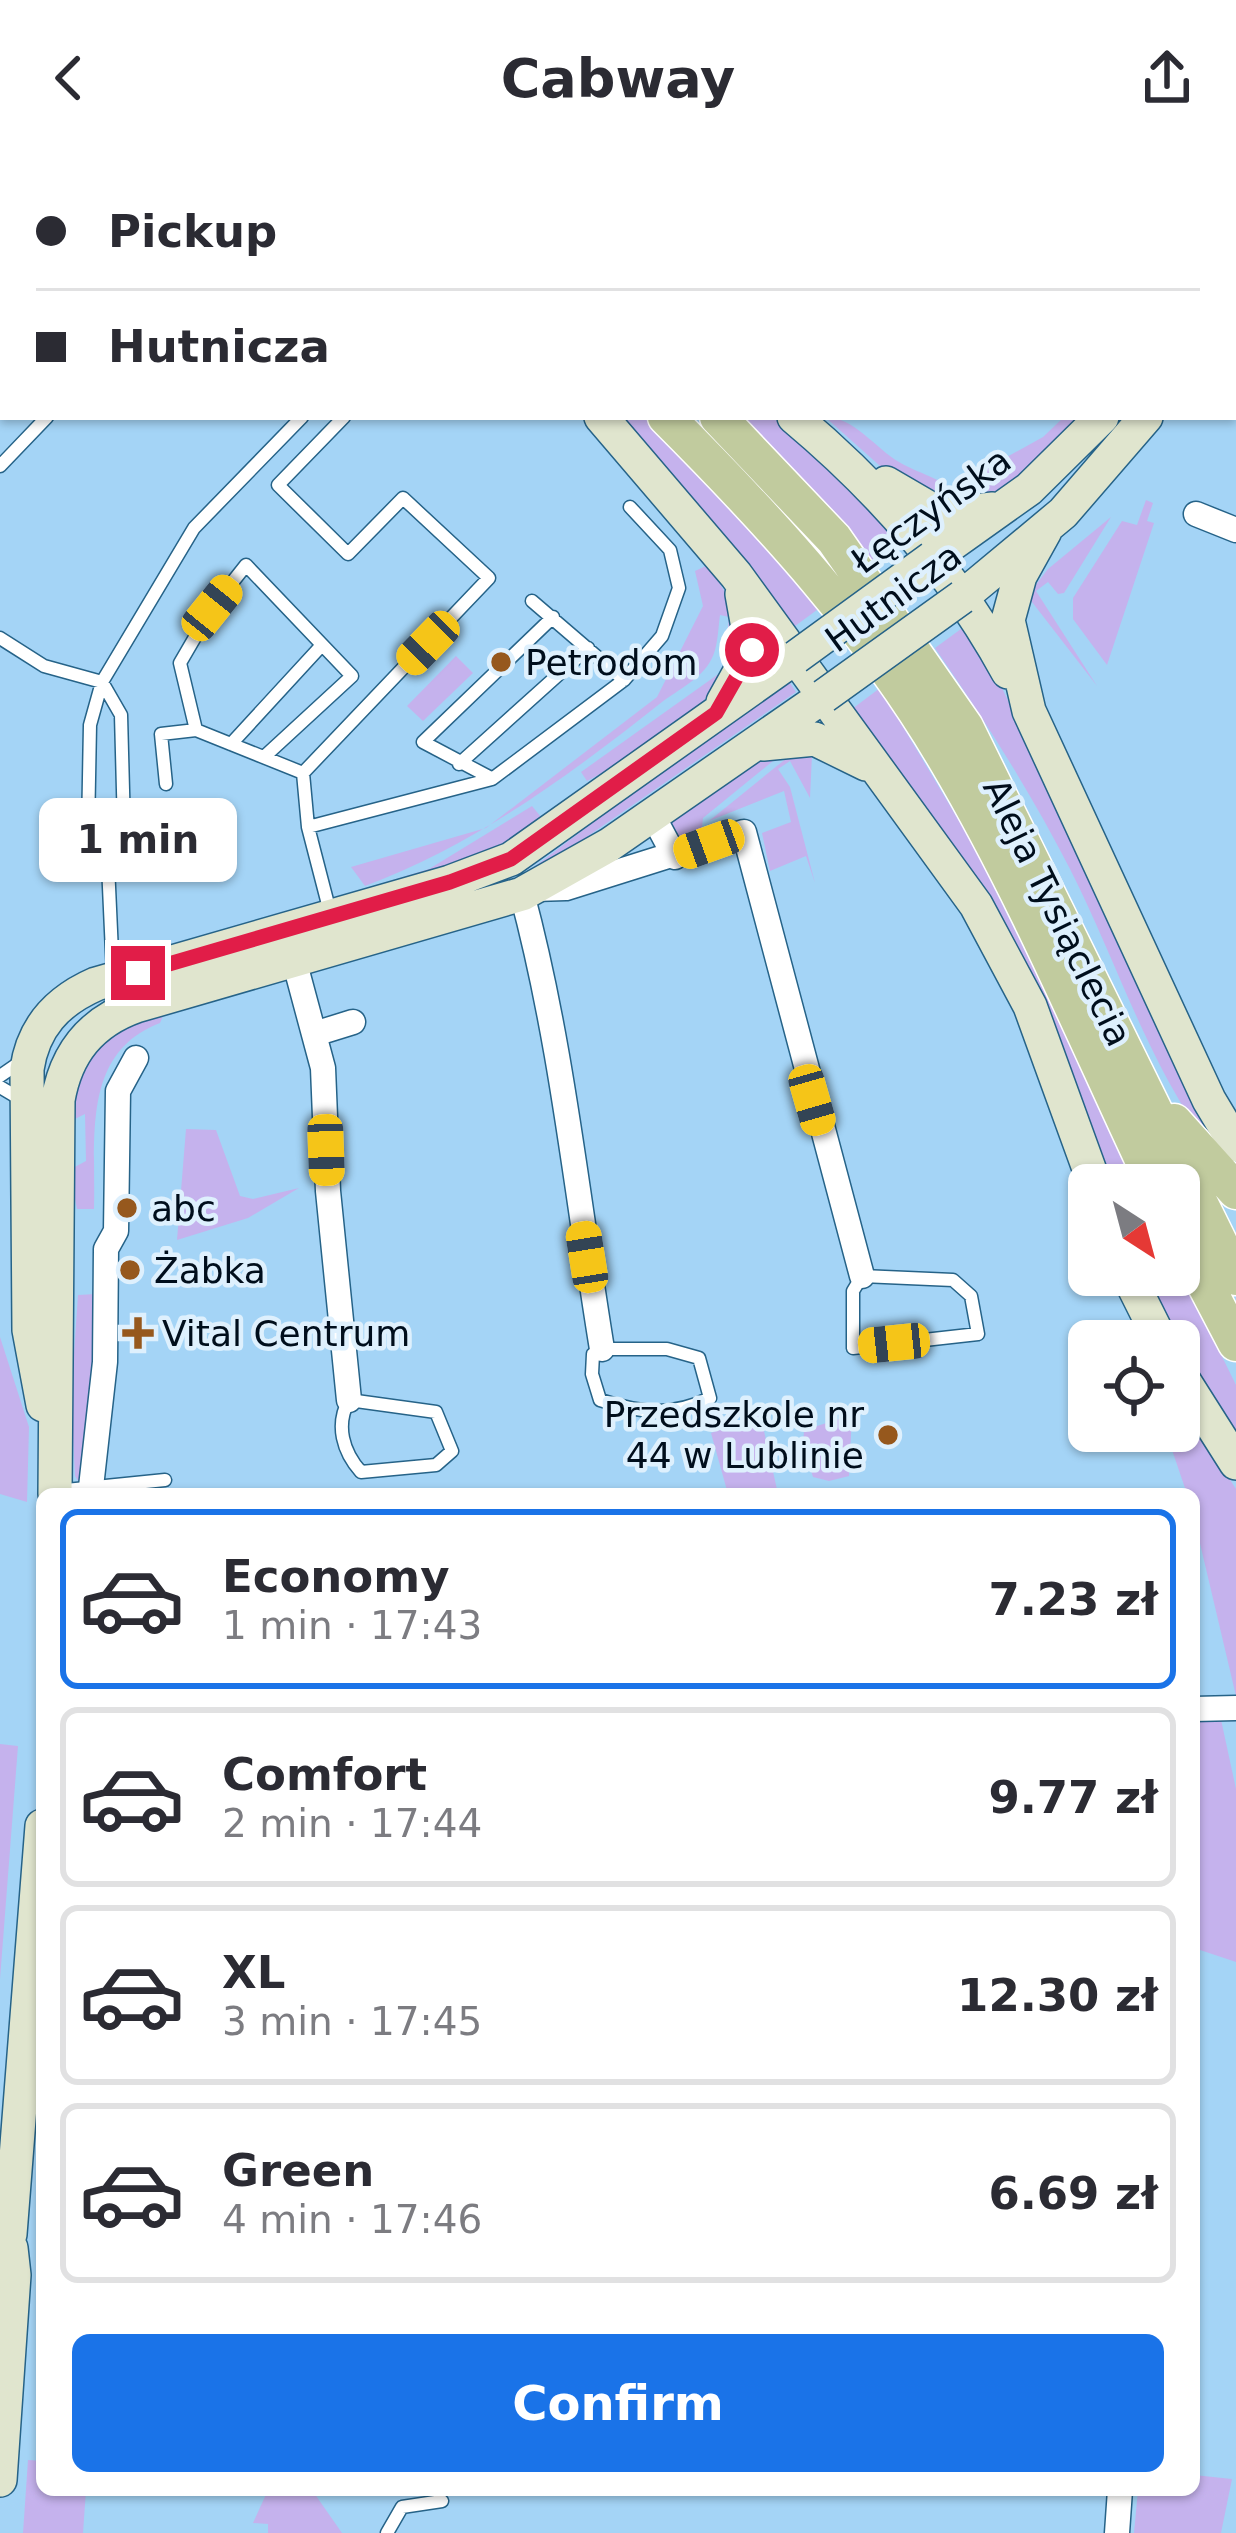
<!DOCTYPE html>
<html lang="en">
<head>
<meta charset="utf-8">
<style>
	:root { --surface:#fff; --page:#f2f2f3; --text:#2b2b33; --muted:#7c7c81; --line:#e1e1e2; --accent:#1a73e8 }
	body { margin:0; font-family:"DejaVu Sans",sans-serif; background:var(--page); color:var(--text); height:100vh; display:flex; flex-direction:column; font-size:45px; white-space:nowrap }
	* { box-sizing:border-box; margin:0 }
	p { font-size:39px; color:var(--muted) }
	.icon { flex:none; width:66px; height:66px; fill:none; stroke:currentColor; stroke-width:2; stroke-linecap:round; stroke-linejoin:round }
	.map { position:relative; flex:1; overflow:hidden }
	.side { position:absolute; left:36px; top:1332px; width:1164px; height:1008px; display:flex; flex-direction:column; background:var(--surface); border-radius:18px; box-shadow:0 3px 9px #0004 }
	.side>* { flex:none }
	.top-card { position:absolute; left:0px; top:0px; width:1236px; height:264px; box-shadow:0 3px 9px #0004; display:grid; align-content:center; height:264px; padding:0 36px; background:var(--surface) }
	.needle { width:78px; rotate:144deg }
	.controls { position:absolute; left:1068px; top:1008px; display:grid; gap:24px }
	.controls a { display:grid; place-items:center; width:132px; height:132px; border-radius:18px; background:var(--surface); box-shadow:0 3px 9px #0004; font-size:60px }
	.end { position:absolute; width:54px; height:54px; margin:-27px; border:15px solid #e11d48; background:#fff; box-shadow:0 0 0 6px #fff }
	.from { border-radius:50% }
	.bubble { position:absolute; height:84px; border-radius:18px; background:var(--surface); box-shadow:0 3px 9px #0004; font-size:39px; font-weight:700; line-height:84px; text-align:center }
	.car { position:absolute; width:36px; height:72px; margin:-36px -18px; border-radius:15px; box-shadow:0 0 9px 3px #0007; background:linear-gradient(#f5c518 24%,#345 0 40%,#f5c518 0 76%,#345 0 86%,#f5c518 0) }
	.top-card b { display:flex; align-items:center; gap:42px; height:114px; font-size:45px }
	.top-card b+b { border-top:3px solid var(--line) }
	.top-card i { width:30px; height:30px; background:var(--text) }
	ul { padding:21px 0 0; list-style:none }
	li { display:flex; align-items:center; gap:36px; height:180px; margin:0 24px 18px; padding:0 12px; border:6px solid var(--line); border-radius:18px }
	li div { flex:1 }
	li b { display:block; font-size:45px }
	li em { font-style:normal; font-weight:700 }
	li.active { border-color:var(--accent) }
	li>.icon { width:108px; height:108px; stroke-width:1.5 }
	.action { display:flex; gap:24px; margin-top:auto; padding:24px 36px }
	.action a { flex:1; height:138px; border-radius:18px; background:var(--accent); color:#fff; font-size:48px; font-weight:700; line-height:138px; text-align:center }
	header { display:flex; justify-content:space-between; align-items:center; height:156px; padding:0 36px; background:var(--surface); font-size:54px; font-weight:700 }
	.map>svg:first-child { display:block }
	.green { fill:#c5b2ed }
	.lines { fill:none; stroke-linecap:round; stroke-linejoin:round }
	.lane-casing { stroke:#266388; stroke-width:15 }
	.street-casing { stroke:#266388; stroke-width:27 }
	.secondary-casing { stroke:#266388; stroke-width:36 }
	.primary-casing { stroke:#fff; stroke-width:39 }
	.lane { stroke:#fff; stroke-width:12 }
	.street { stroke:#fff; stroke-width:24 }
	.secondary { stroke:#e0e5ce; stroke-width:33 }
	.primary { stroke:#c1cb9e; stroke-width:36 }
	.secondary-bridge-casing { stroke:#266388; stroke-width:36; stroke-linecap:butt }
	.secondary-bridge { stroke:#e0e5ce; stroke-width:33 }
	.route { stroke:#e11d48; stroke-width:15 }
	.poi-dot { fill:#96581d; stroke:#def0fd; stroke-width:4.5 }
	.labels { text-anchor:middle; stroke-width:9; stroke-linejoin:round; paint-order:stroke }
	.street-label { font-size:36px; fill:#000e1c; stroke:#def0fd }
	.poi-label { font-size:36px; fill:#000e1c; stroke:#def0fd; text-anchor:start }
</style>
</head>
<body>
<header><svg class="icon" aria-label="back" viewBox="0 0 24 24"><path d="M15 5l-7 7 7 7"/></svg>Cabway<svg class="icon" aria-label="share" viewBox="0 0 24 24"><path d="M12 15V3M7 8l5-5 5 5M5 13v7h14v-7"/></svg></header>
<div class="map">
<svg width="1236" height="2377" viewBox="0 0 1236 2377">
	<rect width="100%" height="100%" fill="#a4d4f6"/>
	<!-- green -->
	<path class="green" d="M619,261h26l99,99 77,91 -30,22z
		M741,261h32l133,128 -31,22 -74,-90z
		M825,261c29,0 50,31 74,45 26,15 47,16 66,40l13,-10 -11,-13 76,-42 21,-20h17l-77,74 -29,16 -68,-17z
		M1146,344l7,3 -6,18 7,2 -47,142 -34,-46v-21l49,-77 15,4z
		M1111,361l-47,76 -6,1 -10,-12 -12,9 61,95 -65,-84 -1,-11 17,-22z
		M708,409l27,43 9,30c-35,77 -85,104 -157,143l-6,-9 143,-102 5,-53 -9,-2c-2,14 -2,33 -9,45 -9,18 -33,30 -49,42 -92,73 -187,143 -297,184l-14,-19 135,-39 171,-131 46,-91 -8,-35z
		M965,470l38,64 111,238 122,232v17c-80,-85 -114,-206 -166,-308 -40,-78 -86,-150 -135,-221z
		M456,500l17,17 -50,48 -16,-15z
		M786,521l10,15 -221,153 -45,25z
		M880,532l94,158 165,339h-32l-55,-155 -200,-321z
		M789,592l-86,70 -2,20 -26,-1 -3,-16 94,-69z
		M793,597l19,2 -2,43 -20,-37 -12,8 12,18 25,96 -9,-27 -36,15 -8,-38 29,-11 -7,-31 -75,30z
		M532,650l9,11 -34,28 -130,48 -9,-5 61,-19z
		M166,853l-6,14c-79,30 -64,116 -66,186h-17l-8,-39 17,-9 -1,-47 -16,8c15,-79 26,-82 97,-113z
		M186,973l30,1 24,66 13,3 46,-11 -51,30 -71,22z
		M1179,1113l57,116v57l-57,-91v-10h-6l-32,-66h38z
		M96,1138l2,58 -18,132 -5,-8 -4,-79 7,-102z
		M0,1181l29,90 -2,75 -27,-8z
		M760,1257l18,81h-50l-17,-61z
		M852,1259l-3,61 -20,5 -16,-4 -10,-31 1,-16z
		M1196,1271l40,62v207l-42,-178v-24h-7l-17,-50z
		M1220,1559l16,74v173l-42,-14v-231z
		M0,1588l18,2 -18,233z
		M28,2304l14,1v29h44l-3,43h-60z
		M1194,2319l38,4 -11,54h-87l4,-43h56z
		M268,2334h44l30,43h-74v-9l-15,-1z"/>
	<g class="lines">
		<defs>
			<path id="lane" d="M268,0l4,3
				M1119,0v3
				M169,3l3,-3
				M626,3l2,-3
				M946,3l1,-3
				M0,178l3,-3
				M0,310l47,-49
				M532,445l92,79
				M0,482l44,28 58,16 19,33 3,113 -17,15 6,132
				M231,588l91,-99
				M264,601l88,-81 -106,-111 -34,43 -32,55 16,67 107,43 5,54 22,85
				M459,608l129,-116
				M303,617l186,-195 -86,-80 -55,56 -70,-69 66,-68
				M491,622l-68,-36 130,-125
				M166,628l-5,-50 35,-4
				M308,671l184,-48 132,-99 38,-44 17,-48 -9,-38 -40,-43
				M107,687l-19,-12 2,-106 12,-43 92,-154 108,-111
				M0,920l19,-13
				M0,931l22,13
				M862,1120l91,4 18,16 7,38 -125,14v-57z
				M602,1193h65l32,9 11,40c-38,19 -70,15 -110,2l-8,-26 1,-20z
				M349,1244l87,12 16,39 -16,14 -75,7c-18,-20 -26,-47 -12,-72z
				M56,1335l109,-11
				M387,2377l15,-26 40,-6"/>
			<path id="street" d="M1196,358l40,16
				M653,660l22,41
				M534,733l32,-1 178,-56 118,444
				M522,738c40,149 55,303 80,455
				M294,804l29,108 5,123 21,209
				M324,875l29,-9
				M91,1331l14,-125 1,-113 10,-18 2,-140 18,-33
				M1194,1553l42,-1
				M1117,2377l3,-43"/>
			<path id="secondary" d="M341,0l3,3
				M1233,15l3,-10
				M601,261l135,158 240,330 54,101 65,179
				M794,261c86,72 160,156 214,255
				M886,327l55,32 52,-6
				M1045,375l-25,45 -12,44 21,91 180,389 27,45
				M932,402l97,-69 73,-72
				M962,441l101,-84 83,-96
				M723,546l29,-52 -10,-56
				M763,588l52,-5 51,25
				M1128,1119l33,66
				M1179,1217l57,90
				M43,1249l-14,-75 -2,-261c6,-42 30,-68 69,-85l354,-102 61,-23 285,-202
				M55,1338l3,-394c8,-47 33,-78 78,-94l386,-112 87,-49 215,-149
				M0,2117l10,-39 32,-408
				M0,2324l14,-205 -3,-27"/>
			<path id="primary" d="M404,0l3,3
				M458,0l3,3
				M497,0l4,3
				M666,261c105,105 205,214 281,344 80,135 141,283 208,424
				M718,261l116,122 131,188 271,550
				M1174,966l62,69
				M1179,1078l57,109"/>
		</defs>
		<!-- lane casing -->
		<use href="#lane" class="lane-casing"/>
		<!-- street casing -->
		<use href="#street" class="street-casing"/>
		<!-- secondary casing -->
		<use href="#secondary" class="secondary-casing"/>
		<!-- primary casing -->
		<use href="#primary" class="primary-casing"/>
		<!-- lane -->
		<use href="#lane" class="lane"/>
		<!-- street -->
		<use href="#street" class="street"/>
		<!-- secondary -->
		<use href="#secondary" class="secondary"/>
		<!-- primary -->
		<use href="#primary" class="primary"/>
		<defs>
			<path id="secondary-bridge" d="M796,501l136,-99
				M824,540l138,-99"/>
		</defs>
		<!-- secondary-bridge casing -->
		<use href="#secondary-bridge" class="secondary-bridge-casing"/>
		<!-- secondary-bridge -->
		<use href="#secondary-bridge" class="secondary-bridge"/>
	</g>
	<g class="lines">
		<!-- route -->
		<path class="route" d="M138,817l312,-91 61,-23 205,-146 36,-63"/>
	</g>
	<!-- markers -->
	<g class="poi-dot">
		<circle cx="501" cy="506" r="12"/>
		<circle cx="127" cy="1052" r="12"/>
		<circle cx="130" cy="1114" r="12"/>
		<path d="M132 1159h12v12h12v12h-12v12h-12v-12h-12v-12h12z"/>
		<circle cx="888" cy="1279" r="12"/>
	</g>
	<g class="labels">
		<!-- street labels -->
		<g class="street-label">
			<text transform="translate(931 354) rotate(-36)" y="13">Łęczyńska</text>
			<text transform="translate(893 441) rotate(-36)" y="13">Hutnicza</text>
			<text transform="translate(1058 756) rotate(64)" y="13">Aleja Tysiąclecia</text>
		</g>
		<!-- poi labels -->
		<g class="poi-label">
			<text x="525" y="519">Petrodom</text>
			<text x="151" y="1065">abc</text>
			<text x="154" y="1127">Żabka</text>
			<text x="162" y="1190">Vital Centrum</text>
			<text x="864" y="1271" text-anchor="end">Przedszkole nr<tspan x="864" dy="41">44 w Lublinie</tspan></text>
		</g>
	</g>
</svg>
<div class="controls">
<a><svg class="needle" viewBox="-14 -14 28 28"><path d="M0-13l5 13h-10z" fill="#e53935"/><path d="M0 13l5-13h-10z" fill="#7c7c81"/></svg></a>
<a><svg class="icon" aria-label="locate" viewBox="0 0 24 24"><circle cx="12" cy="12" r="6"/><path d="M12 2v4M12 18v4M2 12h4M18 12h4"/></svg></a>
</div>
<i class="end from" style="left:752px;top:494px"></i>
<i class="end" style="left:138px;top:817px"></i>
<div class="bubble" style="left:39px;top:642px;width:198px">1 min</div>
<i class="car" style="left:212px;top:452px;rotate:39deg"></i>
<i class="car" style="left:428px;top:487px;rotate:224deg"></i>
<i class="car" style="left:709px;top:688px;rotate:250deg"></i>
<i class="car" style="left:812px;top:944px;rotate:164deg"></i>
<i class="car" style="left:326px;top:994px;rotate:178deg"></i>
<i class="car" style="left:587px;top:1101px;rotate:351deg"></i>
<i class="car" style="left:894px;top:1187px;rotate:264deg"></i>
<div class="top-card">
<b><i class="from"></i>Pickup</b>
<b><i></i>Hutnicza</b>
</div>
<section class="side">
<ul>
<li class="active"><svg class="icon" aria-label="car" viewBox="0 0 24 24"><path d="M5 17H2v-5l4-1 3-4h7l3 4 3 1v5h-3M9 17h6M6 11h13"/><circle cx="7" cy="17" r="2"/><circle cx="17" cy="17" r="2"/></svg><div><b>Economy</b><p>1 min · 17:43</p></div><em>7.23 zł</em></li>
<li><svg class="icon" aria-label="car" viewBox="0 0 24 24"><path d="M5 17H2v-5l4-1 3-4h7l3 4 3 1v5h-3M9 17h6M6 11h13"/><circle cx="7" cy="17" r="2"/><circle cx="17" cy="17" r="2"/></svg><div><b>Comfort</b><p>2 min · 17:44</p></div><em>9.77 zł</em></li>
<li><svg class="icon" aria-label="car" viewBox="0 0 24 24"><path d="M5 17H2v-5l4-1 3-4h7l3 4 3 1v5h-3M9 17h6M6 11h13"/><circle cx="7" cy="17" r="2"/><circle cx="17" cy="17" r="2"/></svg><div><b>XL</b><p>3 min · 17:45</p></div><em>12.30 zł</em></li>
<li><svg class="icon" aria-label="car" viewBox="0 0 24 24"><path d="M5 17H2v-5l4-1 3-4h7l3 4 3 1v5h-3M9 17h6M6 11h13"/><circle cx="7" cy="17" r="2"/><circle cx="17" cy="17" r="2"/></svg><div><b>Green</b><p>4 min · 17:46</p></div><em>6.69 zł</em></li>
</ul>
<div class="action"><a>Confirm</a></div>
</section>
</div>
</body>
</html>
